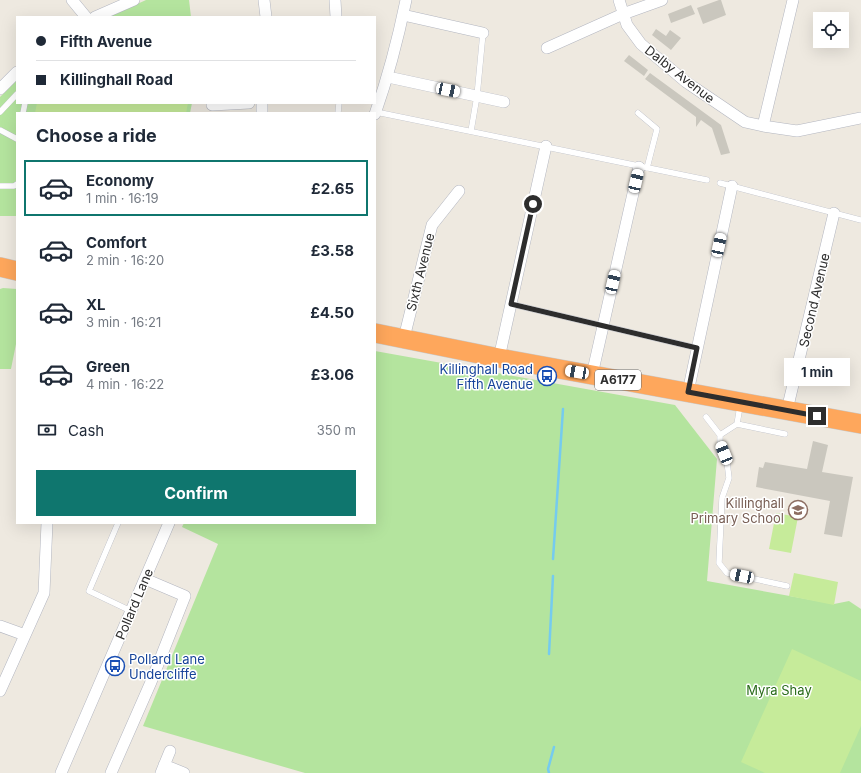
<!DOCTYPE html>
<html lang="en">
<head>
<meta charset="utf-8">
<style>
	:root { --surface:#fff; --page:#f2f2f3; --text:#1f2937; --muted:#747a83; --line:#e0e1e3; --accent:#0f766e }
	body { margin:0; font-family:Inter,sans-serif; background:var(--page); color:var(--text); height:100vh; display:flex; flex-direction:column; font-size:15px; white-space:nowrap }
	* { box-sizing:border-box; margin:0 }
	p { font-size:13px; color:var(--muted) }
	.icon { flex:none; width:22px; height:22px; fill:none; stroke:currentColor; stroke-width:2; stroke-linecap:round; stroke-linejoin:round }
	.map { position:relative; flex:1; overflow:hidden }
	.panel { position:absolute; left:16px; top:112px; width:360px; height:412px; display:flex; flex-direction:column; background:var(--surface); border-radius:0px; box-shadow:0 4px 16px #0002 }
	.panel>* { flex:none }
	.top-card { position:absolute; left:16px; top:16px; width:360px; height:88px; border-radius:0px; box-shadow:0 4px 16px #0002; display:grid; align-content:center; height:88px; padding:0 20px; background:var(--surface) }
	.controls { position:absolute; left:813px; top:12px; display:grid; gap:8px }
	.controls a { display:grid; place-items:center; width:36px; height:36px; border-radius:0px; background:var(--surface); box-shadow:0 4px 16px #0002; font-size:20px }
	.end { position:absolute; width:18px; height:18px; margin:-9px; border:5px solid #2d2d2d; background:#fff; box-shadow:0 0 0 2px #fff }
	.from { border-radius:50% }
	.bubble { position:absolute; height:28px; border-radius:0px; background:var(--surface); box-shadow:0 4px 16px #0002; font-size:13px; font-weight:700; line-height:28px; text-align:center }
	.car { position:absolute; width:12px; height:24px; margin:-12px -6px; border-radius:5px; box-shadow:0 0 3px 1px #0007; background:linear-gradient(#fff 24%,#345 0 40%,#fff 0 76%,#345 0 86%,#fff 0) }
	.top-card b { display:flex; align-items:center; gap:14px; height:38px; font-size:15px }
	.top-card b+b { border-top:1px solid var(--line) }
	.top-card i { width:10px; height:10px; background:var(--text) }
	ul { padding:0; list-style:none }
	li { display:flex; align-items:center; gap:12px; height:56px; margin:0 8px 6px; padding:0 12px; border:2px solid transparent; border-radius:0px }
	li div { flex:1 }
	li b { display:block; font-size:15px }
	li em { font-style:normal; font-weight:700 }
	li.selected { border-color:var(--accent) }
	li>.icon { width:36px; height:36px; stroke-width:1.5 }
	h2 { padding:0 20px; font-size:18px; line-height:48px }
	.pay { display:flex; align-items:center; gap:10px; height:44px; padding:0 20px; font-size:15px }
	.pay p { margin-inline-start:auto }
	.action { display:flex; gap:8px; margin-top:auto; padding:8px 20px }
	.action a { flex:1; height:46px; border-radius:0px; background:var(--accent); color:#fff; font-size:16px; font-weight:700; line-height:46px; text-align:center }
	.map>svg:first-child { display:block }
	.green { fill:#b4e49e }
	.pitch { fill:#c6eb9a }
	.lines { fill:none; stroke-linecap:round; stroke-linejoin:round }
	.stream { stroke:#75cbef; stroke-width:2.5 }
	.building { fill:#cac7be }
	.lane-casing { stroke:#b3b6c0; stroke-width:6 }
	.street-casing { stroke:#b3b6c0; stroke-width:12 }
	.highway-casing { stroke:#c8c8c8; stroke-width:20 }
	.lane { stroke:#fff; stroke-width:5.5 }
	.street { stroke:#fff; stroke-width:11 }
	.highway { stroke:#fea75c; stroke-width:19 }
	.route { stroke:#2d2d2d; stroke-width:5 }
	.labels { text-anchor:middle; stroke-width:3; stroke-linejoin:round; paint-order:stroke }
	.shield { fill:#fff; stroke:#6c6c6c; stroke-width:1 }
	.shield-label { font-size:12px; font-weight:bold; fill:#2d2d2d }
	.street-label { font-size:13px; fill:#2d2d2d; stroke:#fff }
	.transit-label { font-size:13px; fill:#164399; stroke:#fff; text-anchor:end }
	.education-label { font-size:13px; fill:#785e54; stroke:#fff; text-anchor:end }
	.park-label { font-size:13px; fill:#2a6c1b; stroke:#fff }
</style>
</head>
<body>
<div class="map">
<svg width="861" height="773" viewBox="0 0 861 773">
	<rect width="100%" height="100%" fill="#eee9e0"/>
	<!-- green -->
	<path class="green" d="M146,0h43l2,17h-82z
		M17,80v23h175l-2,10h-173v103h-17v-119z
		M3,288l14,1v50l-6,30h-11v-80z
		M375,351l300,54 42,54 -10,122 127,23 15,-3 12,8v164h-556l-162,-47 75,-182 -36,-17 2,-4h191z"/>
	<!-- pitch -->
	<path class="pitch" d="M37,103h151l-2,10h-151z
		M776,513l22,4 -7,36 -22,-4z
		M794,573l44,9 -4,23 -45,-9z
		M792,649l69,32v45l-21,47h-75l-24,-11z"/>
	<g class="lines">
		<!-- stream -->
		<path class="stream" d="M553,559l10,-150
			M549,654l4,-78
			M549,773l-1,-4 6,-22"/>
	</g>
	<!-- building -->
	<path class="building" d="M719,0h2l5,15 -23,9 -6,-16z
		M691,5l4,9 -24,9 -3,-9z
		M656,29l10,7 4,-6 11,8 -10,12 -19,-15z
		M629,55l19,15 -4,6 -20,-15z
		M650,73l71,52 9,28 -9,2 -9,-27 -11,-8 -5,7v-10l-51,-38z
		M813,441l15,4 -6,27 31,5 -11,60 -18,-3 6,-33 -74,-14 3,-20 4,1 2,-6 42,7z"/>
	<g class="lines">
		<defs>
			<path id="lane" d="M0,112l17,-18
				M376,112l331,68
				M23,113l2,-10
				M338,113l1,-10
				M638,113l19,16 -10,39
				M0,130l17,9
				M471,131l6,-35 6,-63
				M720,183l141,37
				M0,186h14l3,-2
				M511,304l186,44
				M740,406l-3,18 48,10
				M706,417l14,18 17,-11
				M720,435v10l7,17 2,16 -7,20 -3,65 8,10 60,13
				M118,523l-29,68 42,20"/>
			<path id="street" d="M72,0l14,17
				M264,0l2,17
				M335,0l1,17
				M619,0l8,25 14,19 45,38 59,40 18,4 34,5 64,-13
				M403,15l80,18
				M95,17l39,-17
				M547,48l76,-34 39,-14
				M388,77l116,25
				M0,89l17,-17
				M262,103v10
				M212,105l37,-2
				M375,114c13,-37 23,-75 31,-114
				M763,126l30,-126
				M404,338l28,-113 27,-34
				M499,358l47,-212
				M592,375l47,-208
				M688,392l44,-206
				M787,410l47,-197
				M0,626l25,9
				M0,691l44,-98 3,-70
				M164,765l20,8
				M61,773l108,-250
				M111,773l40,-91 34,-86 -40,-17
				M161,773l9,-22"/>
			<path id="highway" d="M0,267l17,4
				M375,333l124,25 362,66"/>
		</defs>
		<!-- lane casing -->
		<use href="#lane" class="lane-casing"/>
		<!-- street casing -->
		<use href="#street" class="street-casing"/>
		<!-- highway casing -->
		<use href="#highway" class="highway-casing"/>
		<!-- lane -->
		<use href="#lane" class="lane"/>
		<!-- street -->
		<use href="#street" class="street"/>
		<!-- highway -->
		<use href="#highway" class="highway"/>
	</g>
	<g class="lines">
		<!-- route -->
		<path class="route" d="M533,204l-22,100 186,44 -9,44 129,24"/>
	</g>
	<!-- icons -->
	<defs>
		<symbol id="bus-ring" viewBox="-11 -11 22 22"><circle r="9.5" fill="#fff" stroke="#1a4fb4" stroke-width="1.5"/><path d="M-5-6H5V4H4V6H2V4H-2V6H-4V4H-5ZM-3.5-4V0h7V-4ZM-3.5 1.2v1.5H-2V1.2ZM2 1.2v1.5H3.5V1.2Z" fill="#1a4fb4"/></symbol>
		<symbol id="school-ring" viewBox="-11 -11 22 22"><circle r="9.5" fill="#fff" stroke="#8d6e63" stroke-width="1.5"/><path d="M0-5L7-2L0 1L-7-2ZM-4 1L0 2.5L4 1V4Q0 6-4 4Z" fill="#8d6e63"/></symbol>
	</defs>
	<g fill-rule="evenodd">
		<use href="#bus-ring" x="536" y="365" width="22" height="22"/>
		<use href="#school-ring" x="787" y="499" width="22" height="22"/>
		<use href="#bus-ring" x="104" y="655" width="22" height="22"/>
	</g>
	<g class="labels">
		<!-- shield labels -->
		<rect class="shield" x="595" y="370" width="46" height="20" rx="3"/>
		<g class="shield-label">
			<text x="618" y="384">A6177</text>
		</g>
		<!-- street labels -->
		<g class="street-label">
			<text transform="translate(680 74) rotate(38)" y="5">Dalby Avenue</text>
			<text transform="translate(420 272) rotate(-76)" y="5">Sixth Avenue</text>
			<text transform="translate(814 300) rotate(-77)" y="5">Second Avenue</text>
			<text transform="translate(134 604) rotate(-67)" y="5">Pollard Lane</text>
		</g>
		<!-- transit labels -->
		<g class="transit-label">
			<text x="533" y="374">Killinghall Road<tspan x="533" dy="15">Fifth Avenue</tspan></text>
			<text x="129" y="664" text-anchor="start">Pollard Lane<tspan x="129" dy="15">Undercliffe</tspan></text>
		</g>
		<!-- education labels -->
		<g class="education-label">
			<text x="784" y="508">Killinghall<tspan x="784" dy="15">Primary School</tspan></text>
		</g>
		<!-- park labels -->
		<g class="park-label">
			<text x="779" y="695">Myra Shay</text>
		</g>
	</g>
</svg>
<div class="controls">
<a><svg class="icon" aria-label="locate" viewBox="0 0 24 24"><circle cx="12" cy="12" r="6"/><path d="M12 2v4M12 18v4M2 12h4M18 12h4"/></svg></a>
</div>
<i class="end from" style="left:533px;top:204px"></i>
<i class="end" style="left:817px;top:416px"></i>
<div class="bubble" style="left:784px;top:358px;width:66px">1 min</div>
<i class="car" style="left:448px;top:90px;rotate:102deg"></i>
<i class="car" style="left:636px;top:181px;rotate:13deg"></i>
<i class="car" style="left:719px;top:245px;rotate:12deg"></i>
<i class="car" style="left:613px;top:282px;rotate:13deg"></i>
<i class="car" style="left:577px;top:372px;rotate:280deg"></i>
<i class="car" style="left:724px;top:453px;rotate:338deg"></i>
<i class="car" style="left:742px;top:576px;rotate:282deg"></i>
<div class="top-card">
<b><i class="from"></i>Fifth Avenue</b>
<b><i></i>Killinghall Road</b>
</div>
<section class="panel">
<h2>Choose a ride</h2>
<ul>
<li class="selected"><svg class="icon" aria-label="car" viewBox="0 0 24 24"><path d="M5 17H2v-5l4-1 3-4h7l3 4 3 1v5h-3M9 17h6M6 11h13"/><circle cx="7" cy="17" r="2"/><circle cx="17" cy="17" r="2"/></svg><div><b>Economy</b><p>1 min · 16:19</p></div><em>£2.65</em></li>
<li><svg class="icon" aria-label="car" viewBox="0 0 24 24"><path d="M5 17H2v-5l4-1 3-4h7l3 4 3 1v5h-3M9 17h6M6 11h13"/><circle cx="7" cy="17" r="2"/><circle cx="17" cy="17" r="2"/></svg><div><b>Comfort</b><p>2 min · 16:20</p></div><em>£3.58</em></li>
<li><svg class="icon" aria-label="car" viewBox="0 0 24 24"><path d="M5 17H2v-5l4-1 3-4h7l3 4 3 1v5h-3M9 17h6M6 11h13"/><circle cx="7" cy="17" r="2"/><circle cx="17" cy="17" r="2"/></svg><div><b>XL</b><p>3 min · 16:21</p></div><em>£4.50</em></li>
<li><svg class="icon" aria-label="car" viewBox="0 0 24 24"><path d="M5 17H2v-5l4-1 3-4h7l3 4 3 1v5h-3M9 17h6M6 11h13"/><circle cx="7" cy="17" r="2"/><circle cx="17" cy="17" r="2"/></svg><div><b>Green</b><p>4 min · 16:22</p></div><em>£3.06</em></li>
</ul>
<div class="pay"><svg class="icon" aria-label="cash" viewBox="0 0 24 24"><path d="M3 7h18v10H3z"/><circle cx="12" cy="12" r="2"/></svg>Cash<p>350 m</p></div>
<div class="action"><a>Confirm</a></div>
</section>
</div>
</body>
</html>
